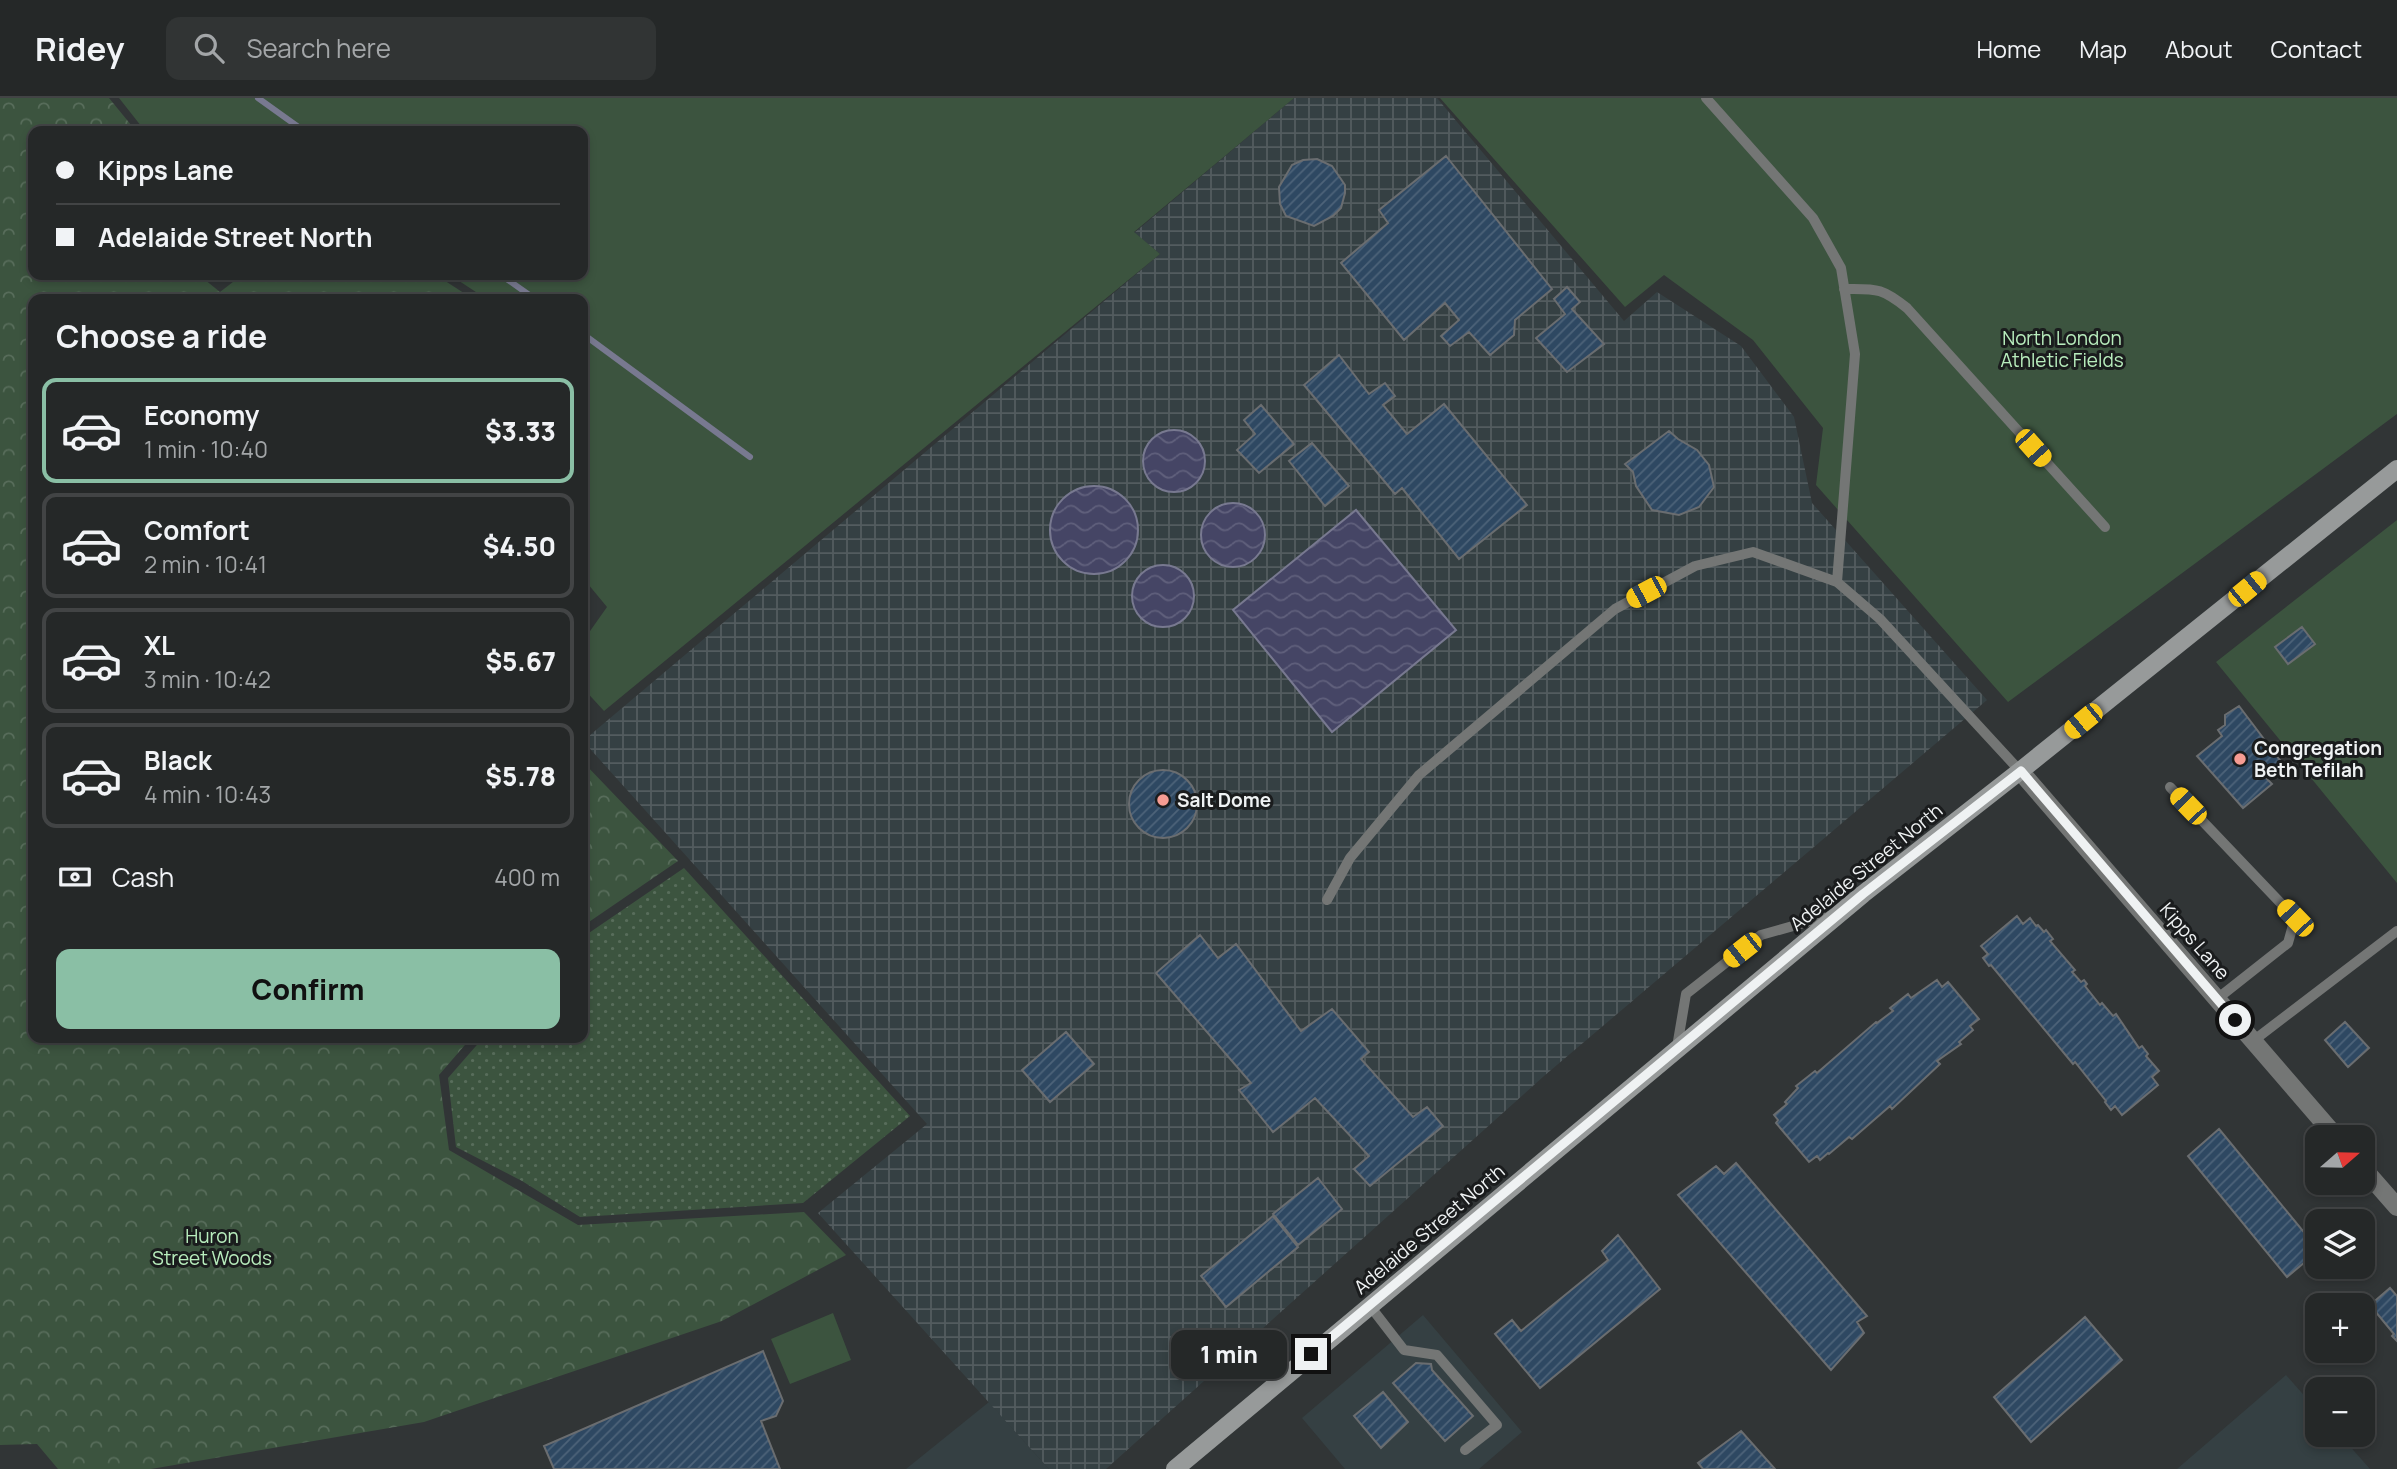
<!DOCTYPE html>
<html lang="en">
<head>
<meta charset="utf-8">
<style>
	:root { --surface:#252828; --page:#313434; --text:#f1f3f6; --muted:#a3a6a8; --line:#424445; --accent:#8abfa5 }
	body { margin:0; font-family:Manrope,sans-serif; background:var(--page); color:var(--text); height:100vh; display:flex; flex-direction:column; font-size:26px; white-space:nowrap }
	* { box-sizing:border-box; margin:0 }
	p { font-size:23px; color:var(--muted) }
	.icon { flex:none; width:38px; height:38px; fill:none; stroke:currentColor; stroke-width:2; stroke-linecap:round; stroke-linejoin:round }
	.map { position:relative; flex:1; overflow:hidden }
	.drawer { position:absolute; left:28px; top:196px; width:560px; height:749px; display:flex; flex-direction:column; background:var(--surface); border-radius:14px; box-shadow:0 4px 10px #0003,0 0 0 2px var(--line) }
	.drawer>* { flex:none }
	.hud { position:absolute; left:28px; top:28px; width:560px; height:154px; border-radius:14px; box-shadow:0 4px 10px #0003,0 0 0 2px var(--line); display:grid; align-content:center; height:154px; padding:0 28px; background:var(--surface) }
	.needle { width:46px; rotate:70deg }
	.controls { position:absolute; left:2305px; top:1027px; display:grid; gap:14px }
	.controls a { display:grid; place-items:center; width:70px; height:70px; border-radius:14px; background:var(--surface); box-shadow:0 4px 10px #0003,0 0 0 2px var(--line); font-size:35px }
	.end { position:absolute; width:32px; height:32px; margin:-16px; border:9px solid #eff2f3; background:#111; box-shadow:0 0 0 4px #111 }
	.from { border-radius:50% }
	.bubble { position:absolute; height:49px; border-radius:14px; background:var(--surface); box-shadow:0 4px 10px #0003,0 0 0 2px var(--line); font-size:23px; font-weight:800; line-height:49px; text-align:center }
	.car { position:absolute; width:21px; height:42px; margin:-21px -10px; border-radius:9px; box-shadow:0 0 5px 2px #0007; background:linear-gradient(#f5c518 24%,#345 0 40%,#f5c518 0 76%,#345 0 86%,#f5c518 0) }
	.hud b { display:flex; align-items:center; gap:24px; height:66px; font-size:26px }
	.hud b+b { border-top:2px solid var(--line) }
	.hud i { width:18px; height:18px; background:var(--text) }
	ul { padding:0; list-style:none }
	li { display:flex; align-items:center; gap:21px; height:105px; margin:0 14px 10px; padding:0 14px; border:4px solid var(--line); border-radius:14px }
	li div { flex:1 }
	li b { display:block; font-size:26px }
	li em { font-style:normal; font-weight:800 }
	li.selected { border-color:var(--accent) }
	li>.icon { width:63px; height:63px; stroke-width:1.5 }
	h2 { padding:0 28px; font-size:32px; line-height:84px }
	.pay { display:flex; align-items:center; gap:18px; height:77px; padding:0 28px; font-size:26px }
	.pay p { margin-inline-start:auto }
	.button { display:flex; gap:14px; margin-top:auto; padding:14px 28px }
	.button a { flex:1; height:80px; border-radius:14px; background:var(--accent); color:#111; font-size:28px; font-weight:800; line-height:80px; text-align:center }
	header { display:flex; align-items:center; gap:42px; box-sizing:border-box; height:98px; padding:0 35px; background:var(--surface); border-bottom:2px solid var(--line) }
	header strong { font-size:33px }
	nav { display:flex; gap:38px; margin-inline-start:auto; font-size:24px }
	.search { width:490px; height:63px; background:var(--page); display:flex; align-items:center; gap:18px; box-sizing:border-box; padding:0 24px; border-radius:14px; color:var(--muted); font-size:26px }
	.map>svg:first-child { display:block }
	.built { fill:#354043 }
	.industrial { fill:url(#industrial-grid) }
	.grass { fill:url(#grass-dots) }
	.forest { fill:url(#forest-crowns) }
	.park { fill:#3c543f }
	.water { fill:url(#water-waves); stroke:#787990; stroke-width:2 }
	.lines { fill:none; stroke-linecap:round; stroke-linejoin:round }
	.stream { stroke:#787990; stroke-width:6 }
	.building { fill:url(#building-hatch); stroke:#6a6d70; stroke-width:2 }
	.service { stroke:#747675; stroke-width:10 }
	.tertiary { stroke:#747675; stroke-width:18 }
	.secondary { stroke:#979a9a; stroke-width:18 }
	.route { stroke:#eff2f3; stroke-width:9 }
	.poi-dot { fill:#f59c93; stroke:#1a1c1d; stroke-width:2.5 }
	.labels { text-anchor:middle; stroke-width:6; stroke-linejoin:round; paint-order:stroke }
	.park-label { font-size:19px; fill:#b8edbd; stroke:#1a1c1d }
	.poi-label { font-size:19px; font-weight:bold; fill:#eff2f3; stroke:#1a1c1d; text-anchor:start }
	.street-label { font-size:19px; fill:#eff2f3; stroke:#1a1c1d }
</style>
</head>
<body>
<header>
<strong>Ridey</strong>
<div class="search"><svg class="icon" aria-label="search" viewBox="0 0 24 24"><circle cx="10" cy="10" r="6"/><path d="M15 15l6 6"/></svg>Search here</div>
<nav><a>Home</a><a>Map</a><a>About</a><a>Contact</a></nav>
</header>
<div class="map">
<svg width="2397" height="1371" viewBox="0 0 2397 1371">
	<defs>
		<pattern id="industrial-grid" width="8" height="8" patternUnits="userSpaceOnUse" patternTransform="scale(1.75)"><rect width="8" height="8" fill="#354043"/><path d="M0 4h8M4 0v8" fill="none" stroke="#535c5f"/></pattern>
		<pattern id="grass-dots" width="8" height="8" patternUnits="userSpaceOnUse" patternTransform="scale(1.75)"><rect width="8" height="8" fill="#3c543f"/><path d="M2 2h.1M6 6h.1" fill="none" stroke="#586d5b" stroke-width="1.8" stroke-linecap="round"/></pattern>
		<pattern id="forest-crowns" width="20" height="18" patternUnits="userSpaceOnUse" patternTransform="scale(1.75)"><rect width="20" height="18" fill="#3c543f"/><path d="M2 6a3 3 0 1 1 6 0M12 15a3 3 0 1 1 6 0" fill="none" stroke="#586d5b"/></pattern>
		<pattern id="water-waves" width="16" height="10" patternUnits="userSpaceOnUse" patternTransform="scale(1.75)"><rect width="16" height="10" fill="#454565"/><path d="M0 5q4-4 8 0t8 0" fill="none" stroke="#60607c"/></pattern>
		<pattern id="building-hatch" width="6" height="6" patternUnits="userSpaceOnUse" patternTransform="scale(1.75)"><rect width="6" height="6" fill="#2e4862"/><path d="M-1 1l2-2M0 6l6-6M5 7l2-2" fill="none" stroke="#4d6379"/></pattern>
	</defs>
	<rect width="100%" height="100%" fill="#313536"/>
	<!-- built -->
	<path class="built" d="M1423,1217l99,117 -43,37h-134l-43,-51z
		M2286,1277l31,35v25h23l30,34h-193z
		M989,1304l60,67h-143z"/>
	<!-- industrial -->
	<path class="industrial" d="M1294,0h143l187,223 33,-29 84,54 53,71 18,86 175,197 -443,376 -438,393h-57l-231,-256 109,-89 -344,-383 577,-487 -26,-21z"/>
	<!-- grass -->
	<path class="grass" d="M684,770l226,248 -107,87 -223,14 -58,-36 -66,-34 -8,-69 35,-40h100v-101z"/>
	<!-- forest -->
	<path class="forest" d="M0,0h109l27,33h-103v144h166l21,17 22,-17h194l37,24h-440v739h438l-32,37 10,75 129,75 226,-13 42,43 -124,66 -298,101 -273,47h-93l-21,-25 -37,1z
		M583,664l95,99 -95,65z"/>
	<!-- park -->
	<path class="park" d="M119,0h1175l-160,134 26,22 -556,457 -21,-23v-47l24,-34 -24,-29v-279h-100l-1,-3 -32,-21h133v-144h-438z
		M1440,0h957v316l-389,288 -192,-217 7,-57 -70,-88 -89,-65 -39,32z
		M2397,422v363l-181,-221z
		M833,1215l18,47 -61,24 -19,-45z"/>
	<!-- water -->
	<path class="water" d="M1143 363a31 31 0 1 1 62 0a31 31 0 1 1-62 0Z
		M1050 432a44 44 0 1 1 88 0a44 44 0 1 1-88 0Z
		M1201 437a32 32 0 1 1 64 0a32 32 0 1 1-64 0Z
		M1356,412l100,120 -124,102 -99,-122z
		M1132 498a31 31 0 1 1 62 0a31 31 0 1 1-62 0Z"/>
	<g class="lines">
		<!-- stream -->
		<path class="stream" d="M258,0l46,33
			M501,177l34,24
			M583,236l167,123"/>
	</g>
	<!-- building -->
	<path class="building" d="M1446,58l106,133 -37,31 -1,15 -24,20 -21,-23 -19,14 -9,-10 18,-16 -14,-17 -41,37 -63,-77 47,-40 -9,-13z
		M1317,61l15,7 13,19v8l-4,15 -8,8 -19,10 -28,-10 -6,-12 -1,-17 13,-22 11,-5z
		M1567,189l13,15 -8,7 32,35 -37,28 -31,-34 29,-24 -11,-15z
		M1339,257l30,39 16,-11 10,13 -12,9 24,29 37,-30 83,101 -68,54 -57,-71 -7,6 -91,-109z
		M1261,307l33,39 -35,29 -22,-23 18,-16 -11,-14z
		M1669,333l9,8 19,11 12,15 5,22 -15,20 -20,8 -27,-5 -16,-24 -3,-14 -8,-8z
		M1312,345l37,43 -24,20 -36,-45z
		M2302,529l13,17 -27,20 -13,-17z
		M2239,608l43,57 -16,15 6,6 -29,24 -46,-52 25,-20 -4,-6 7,-5v-10z
		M1129 706a34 34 0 1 1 68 0a34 34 0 1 1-68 0Z
		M2017,818l6,8 7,-6 6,8 2,-1 6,7 2,-2 7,9 -3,2 25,29 -3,2 9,10 3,-2 3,4 -2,2 15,19 2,-2 11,13 3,-2 23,34 3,-2 6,8 -2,2 13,15 -7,6 6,8 -36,30 -7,-9 -4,4 -6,-8 1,-1 -31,-39 -2,2 -82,-99 -2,1 -6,-8 5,-4 -7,-8z
		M1200,837l18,23 18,-14 65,87 31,-22 37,43 -8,7 52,58 14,-10 16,19 -73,60 -16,-17 15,-13 -54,-58 -42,34 -34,-42 12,-7 -95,-110z
		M1937,882l5,7 6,-5 31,37 -9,7 3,4 -14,12 2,2 -24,17 3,3 -48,45 -2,-3 -38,33 -3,-2 -20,17 -1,-1 -8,7 -3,-4 -8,6 -33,-39 2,-3 -4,-5 13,-11 -2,-2 13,-14 -2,-2 19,-15 2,2 59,-51 1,1 16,-12 -3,-3 18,-14 3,4z
		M2345,924l24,26 -21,19 -23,-27z
		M1066,934l28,32 -44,38 -28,-32z
		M2219,1031l98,119v4l-30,25 -99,-121z
		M1736,1065l131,153 -10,6 7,11 -33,37 -153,-175 38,-29 8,8z
		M1318,1080l24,31 -44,36 -25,-31z
		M1273,1118l25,31 -72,60 -25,-31z
		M1618,1137l42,54 -120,99 -45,-54 17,-14 9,11 87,-71 -6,-9z
		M2390,1190l7,8v45l-5,-5 2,-2 -24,-29z
		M2085,1219l37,43 -91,82 -37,-45z
		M763,1253l20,50 -7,15 -15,5 19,48h-226l-10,-23z
		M1416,1265l15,1 1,6 41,46 -28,25 -52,-58z
		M1383,1294l25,30 -27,26 -27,-32z
		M1741,1333l34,38h-72l-5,-6z"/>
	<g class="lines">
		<!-- service -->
		<path class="service" d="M1706,0l107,120 28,50 14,86 -18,228
			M1844,191c32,0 37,-2 63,19l198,219
			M2170,689l125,131 -7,25 -71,56
			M1327,802l23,-42 69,-83 196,-166 80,-43 58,-14 84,30 43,37 140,152
			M2253,943l144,-110
			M1677,949l9,-53 75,-59 71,-20
			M1370,1208l34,44 33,5 60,70 -32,25"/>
		<!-- tertiary -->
		<path class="tertiary" d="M2020,673l317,367
			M2362,1069l35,40"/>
		<!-- secondary -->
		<path class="secondary" d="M1175,1371l688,-575 157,-123 377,-302"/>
	</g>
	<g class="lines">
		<!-- route -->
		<path class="route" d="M1311,1256l552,-460 158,-123 214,249"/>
	</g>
	<!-- markers -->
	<g class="poi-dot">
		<circle cx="2240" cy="661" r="7"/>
		<circle cx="1163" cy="702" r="7"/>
	</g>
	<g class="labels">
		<!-- park labels -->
		<g class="park-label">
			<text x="2062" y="247">North London<tspan x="2062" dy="22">Athletic Fields</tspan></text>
			<text x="212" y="1145">Huron<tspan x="212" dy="22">Street Woods</tspan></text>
		</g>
		<!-- poi labels -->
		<g class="poi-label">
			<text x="2254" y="657">Congregation<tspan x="2254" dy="22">Beth Tefilah</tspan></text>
			<text x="1177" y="709">Salt Dome</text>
		</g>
		<!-- street labels -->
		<g class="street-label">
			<text transform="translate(1866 769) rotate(-39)" y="7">Adelaide Street North</text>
			<text transform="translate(2195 843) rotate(49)" y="7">Kipps Lane</text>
			<text transform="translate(1429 1131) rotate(-40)" y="7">Adelaide Street North</text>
		</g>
	</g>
</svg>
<div class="controls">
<a><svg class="needle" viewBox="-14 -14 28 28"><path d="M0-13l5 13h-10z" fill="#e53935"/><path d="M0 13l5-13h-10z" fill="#a3a6a8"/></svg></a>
<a><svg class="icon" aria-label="layers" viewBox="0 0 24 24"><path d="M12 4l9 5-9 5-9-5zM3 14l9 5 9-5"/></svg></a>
<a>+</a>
<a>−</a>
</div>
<i class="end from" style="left:2235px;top:922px"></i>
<i class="end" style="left:1311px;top:1256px"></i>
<div class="bubble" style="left:1171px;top:1232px;width:116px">1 min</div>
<i class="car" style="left:2033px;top:350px;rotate:138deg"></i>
<i class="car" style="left:2247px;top:491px;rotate:51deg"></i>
<i class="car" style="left:1646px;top:494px;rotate:242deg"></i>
<i class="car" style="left:2083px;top:623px;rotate:231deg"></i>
<i class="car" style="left:2188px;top:708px;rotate:316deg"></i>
<i class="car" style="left:2295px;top:820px;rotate:316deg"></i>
<i class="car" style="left:1742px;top:852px;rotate:232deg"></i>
<div class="hud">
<b><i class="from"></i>Kipps Lane</b>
<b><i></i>Adelaide Street North</b>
</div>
<section class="drawer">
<h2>Choose a ride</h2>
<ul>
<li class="selected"><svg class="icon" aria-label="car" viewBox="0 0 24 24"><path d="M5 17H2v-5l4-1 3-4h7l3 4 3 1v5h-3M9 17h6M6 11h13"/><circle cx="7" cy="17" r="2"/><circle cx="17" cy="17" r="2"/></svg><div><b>Economy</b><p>1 min · 10:40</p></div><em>$3.33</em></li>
<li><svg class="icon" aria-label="car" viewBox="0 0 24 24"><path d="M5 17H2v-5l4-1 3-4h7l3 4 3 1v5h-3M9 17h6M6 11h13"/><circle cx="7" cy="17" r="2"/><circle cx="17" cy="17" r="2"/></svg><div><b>Comfort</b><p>2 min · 10:41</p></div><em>$4.50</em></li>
<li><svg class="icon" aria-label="car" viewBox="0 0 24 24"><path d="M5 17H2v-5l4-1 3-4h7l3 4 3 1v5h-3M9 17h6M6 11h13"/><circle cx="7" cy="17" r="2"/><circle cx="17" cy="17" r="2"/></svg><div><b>XL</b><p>3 min · 10:42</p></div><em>$5.67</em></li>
<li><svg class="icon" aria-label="car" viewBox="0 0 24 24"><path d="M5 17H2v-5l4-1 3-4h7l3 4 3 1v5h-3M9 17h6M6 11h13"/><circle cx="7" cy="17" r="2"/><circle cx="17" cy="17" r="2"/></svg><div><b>Black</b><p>4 min · 10:43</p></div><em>$5.78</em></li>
</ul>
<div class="pay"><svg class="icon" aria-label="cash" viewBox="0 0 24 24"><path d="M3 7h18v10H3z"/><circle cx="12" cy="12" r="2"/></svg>Cash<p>400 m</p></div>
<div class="button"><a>Confirm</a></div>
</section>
</div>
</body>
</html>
